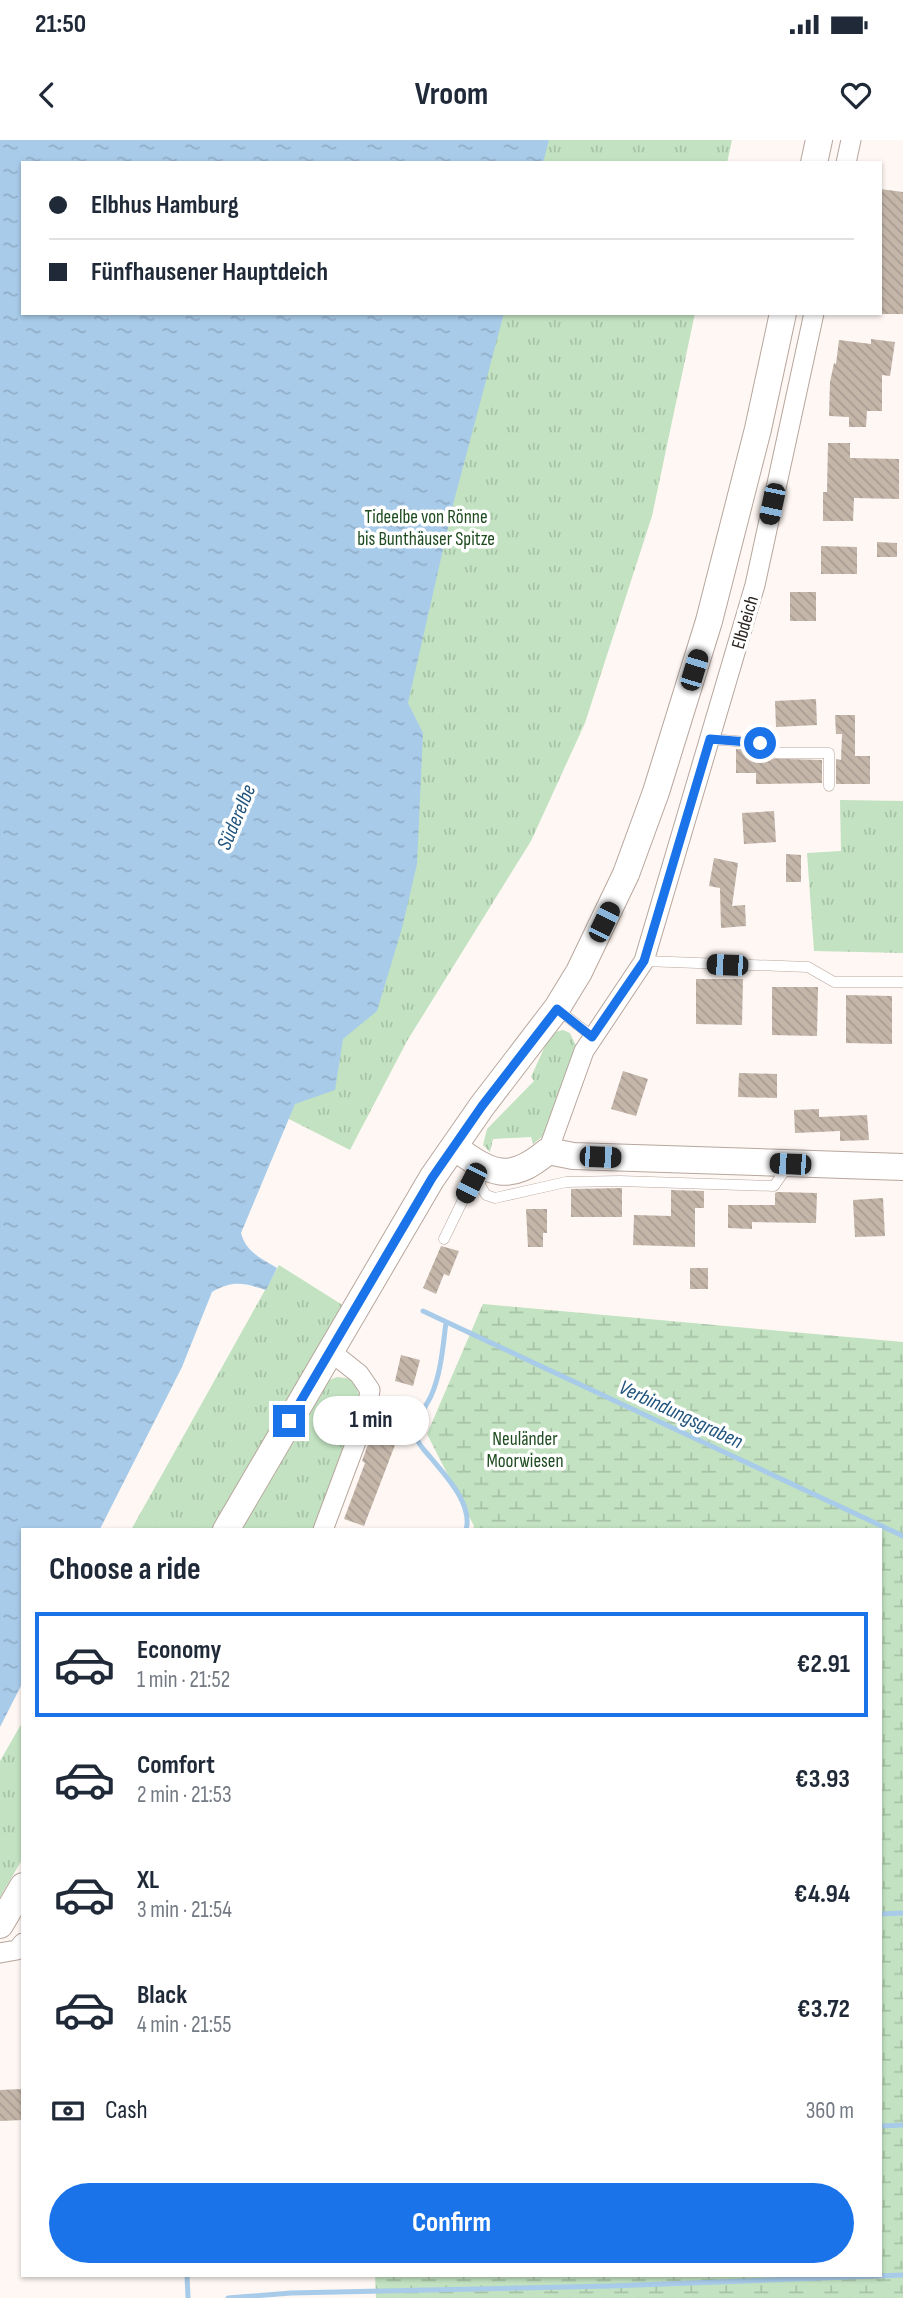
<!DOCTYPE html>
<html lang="en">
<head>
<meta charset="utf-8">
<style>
	:root { --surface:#fff; --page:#f2f2f3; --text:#1f2937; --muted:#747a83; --line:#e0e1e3; --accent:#1a73e8 }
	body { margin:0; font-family:"Sofia Sans Condensed",sans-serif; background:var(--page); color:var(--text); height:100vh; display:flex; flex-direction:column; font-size:26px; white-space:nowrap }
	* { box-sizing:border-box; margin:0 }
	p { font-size:23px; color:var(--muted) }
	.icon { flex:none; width:38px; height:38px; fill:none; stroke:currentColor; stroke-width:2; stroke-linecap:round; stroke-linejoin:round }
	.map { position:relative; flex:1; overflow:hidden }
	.panel { position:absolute; left:21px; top:1388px; width:861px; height:749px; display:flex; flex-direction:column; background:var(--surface); border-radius:0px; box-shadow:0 2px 5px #0004 }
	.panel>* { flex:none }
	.banner { position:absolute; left:21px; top:21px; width:861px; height:154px; border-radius:0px; box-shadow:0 2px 5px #0004; display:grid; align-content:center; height:154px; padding:0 28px; background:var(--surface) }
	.end { position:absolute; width:32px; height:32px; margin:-16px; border:9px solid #1a73e8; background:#fff; box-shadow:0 0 0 4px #fff }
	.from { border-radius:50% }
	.bubble { position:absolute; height:49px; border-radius:24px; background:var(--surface); box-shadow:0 2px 5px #0004; font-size:23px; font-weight:700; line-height:49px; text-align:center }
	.car { position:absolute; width:21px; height:42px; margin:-21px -10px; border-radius:9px; box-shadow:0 0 5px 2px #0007; background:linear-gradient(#222 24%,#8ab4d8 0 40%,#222 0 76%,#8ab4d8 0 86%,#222 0) }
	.banner b { display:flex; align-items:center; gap:24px; height:66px; font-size:26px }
	.banner b+b { border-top:2px solid var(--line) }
	.banner i { width:18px; height:18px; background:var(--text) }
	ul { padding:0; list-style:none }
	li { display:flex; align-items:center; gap:21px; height:105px; margin:0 14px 10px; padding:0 14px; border:4px solid transparent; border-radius:0px }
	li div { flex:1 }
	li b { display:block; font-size:26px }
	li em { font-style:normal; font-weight:700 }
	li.active { border-color:var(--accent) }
	li>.icon { width:63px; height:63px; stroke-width:1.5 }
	h2 { padding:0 28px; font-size:32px; line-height:84px }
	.pay { display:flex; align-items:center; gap:18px; height:77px; padding:0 28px; font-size:26px }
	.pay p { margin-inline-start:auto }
	.action { display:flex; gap:14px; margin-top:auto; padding:14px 28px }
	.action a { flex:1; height:80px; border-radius:42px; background:var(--accent); color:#fff; font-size:28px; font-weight:700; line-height:80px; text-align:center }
	.status { display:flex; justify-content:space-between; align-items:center; height:49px; padding:0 35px; background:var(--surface); direction:ltr }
	.status svg { height:19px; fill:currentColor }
	header { display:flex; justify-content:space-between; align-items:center; height:91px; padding:0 28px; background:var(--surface); font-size:32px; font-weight:700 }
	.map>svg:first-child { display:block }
	.grass { fill:url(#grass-tufts) }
	.wetland { fill:url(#wetland-marsh) }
	.water { fill:url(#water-ripples) }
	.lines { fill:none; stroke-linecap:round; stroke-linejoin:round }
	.stream { stroke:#a8cbe9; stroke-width:5 }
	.building { fill:url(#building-back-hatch) }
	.lane-casing { stroke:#b7a69d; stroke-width:11 }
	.street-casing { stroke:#b7a69d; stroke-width:21 }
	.secondary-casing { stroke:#b7a69d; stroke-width:28 }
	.lane { stroke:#fff; stroke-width:10 }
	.street { stroke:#fff; stroke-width:19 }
	.secondary { stroke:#fff; stroke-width:26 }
	.route { stroke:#1a73e8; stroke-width:9 }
	.labels { text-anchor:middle; stroke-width:7; stroke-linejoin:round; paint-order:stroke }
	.park-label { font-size:19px; fill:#1e4b1f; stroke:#fff }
	.street-label { font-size:19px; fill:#2c2622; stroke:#fff }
	.water-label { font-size:21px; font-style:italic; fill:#20547d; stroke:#fff }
</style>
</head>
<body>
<div class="status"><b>21:50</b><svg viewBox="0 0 49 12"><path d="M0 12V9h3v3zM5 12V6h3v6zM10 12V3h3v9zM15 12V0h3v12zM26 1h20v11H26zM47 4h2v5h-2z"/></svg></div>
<header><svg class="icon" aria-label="back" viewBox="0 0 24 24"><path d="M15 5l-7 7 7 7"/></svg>Vroom<svg class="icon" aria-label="heart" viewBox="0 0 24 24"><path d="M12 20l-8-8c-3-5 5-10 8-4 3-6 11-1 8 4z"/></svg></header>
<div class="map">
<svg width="903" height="2158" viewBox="0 0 903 2158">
	<defs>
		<pattern id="grass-tufts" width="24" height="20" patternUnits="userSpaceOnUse" patternTransform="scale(1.75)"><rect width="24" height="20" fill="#c2e2c1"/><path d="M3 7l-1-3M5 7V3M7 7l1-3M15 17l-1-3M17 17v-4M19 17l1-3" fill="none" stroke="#a7c2a6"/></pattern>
		<pattern id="wetland-marsh" width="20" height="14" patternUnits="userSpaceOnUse" patternTransform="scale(1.75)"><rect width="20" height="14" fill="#c2e2c1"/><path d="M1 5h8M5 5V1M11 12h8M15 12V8" fill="none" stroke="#a7c2a6"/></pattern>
		<pattern id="water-ripples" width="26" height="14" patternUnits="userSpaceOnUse" patternTransform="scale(1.75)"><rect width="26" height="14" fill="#a8cbe9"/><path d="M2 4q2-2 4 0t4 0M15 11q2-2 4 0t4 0" fill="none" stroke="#91aec8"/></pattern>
		<pattern id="building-back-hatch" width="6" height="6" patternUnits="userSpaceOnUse" patternTransform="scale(1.75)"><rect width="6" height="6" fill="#c5b6aa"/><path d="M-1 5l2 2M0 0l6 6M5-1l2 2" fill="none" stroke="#a99c92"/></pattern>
	</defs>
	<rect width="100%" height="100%" fill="#fef7f3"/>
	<!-- grass -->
	<path class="grass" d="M298,0h434l-5,23h-434z
		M258,173h437l-43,203 -67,207 -54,118 -124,200 -57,109 -288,-146z
		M840,660l63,1v152l-89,-2 -7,-98 34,-2z
		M563,890l7,3 6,13 -28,86 -15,12 -2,-7 -38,2 -3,13 -7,-7 4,-16 47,-48 -3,-4 20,-44z
		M279,1125l65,41 -130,223 -83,1z
		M337,1237l16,2 7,18 -44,132 -76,1 87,-149z
		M23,1581v137l-23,39v-136z"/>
	<!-- wetland -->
	<path class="wetland" d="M483,1164l420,38v956h-527l-1,-23h505v-745l-407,-1 1,-3 -47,-92z"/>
	<!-- water -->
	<path class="water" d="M0,0h549l-6,23h-520v150h481l-49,184 -47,206 15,30 -6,131 -15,64 -25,83 -34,28 -8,51 -40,14 -54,129c5,19 20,25 36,35l-11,22c-23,-7 -33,-10 -54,2l-30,75 -82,162 -77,1v152l-23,45z"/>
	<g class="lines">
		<!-- stream -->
		<path class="stream" d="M423,1171l480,225
			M446,1182c-3,24 -5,52 -15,74 -6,13 -19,27 -15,40 2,9 10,16 15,22 15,18 42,46 35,72
			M880,1774l23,-1
			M880,1986l23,-1
			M187,2135l1,23
			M228,2158l63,-5 320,-7 292,-11"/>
	</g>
	<!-- building -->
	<path class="building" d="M880,49l23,3v122h-23z
		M871,199l24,3 -5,34 -8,-1v36h-15l-1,16h-17v-10l-20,-1 1,-34 4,-19 2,1 3,-24 32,4z
		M828,303h22v15l49,1v40l-45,-1 -1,23h-30v-29h4z
		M877,402l20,1v14h-20z
		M821,406l36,1v27h-36z
		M790,452h26v29h-26z
		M816,559l1,26 -41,2 -1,-26z
		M835,575h20v41h15v28h-34v-25l5,1 1,-26h-6z
		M736,609l20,1v8l66,2v23l-66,1v-11h-20z
		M774,671l2,31 -32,2 -2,-31z
		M786,714l15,1v27h-15z
		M714,718l24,5 -6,43 13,-1 1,21 -25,2 -1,-40 -11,-2z
		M696,839h47l-1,46 -46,-1z
		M772,847h46l-1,49 -45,-1z
		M846,855l46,1v48l-46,-1z
		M623,931l25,8 -12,37 -25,-7z
		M739,933l38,1v24l-39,-1z
		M819,969v8l48,-2 2,25 -29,1v-10l-45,2 -1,-23z
		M622,1048v29h-51v-28z
		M671,1050l33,1v17h-9v39l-62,-2 1,-30 37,1z
		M777,1052l40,1 -1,30 -64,-1v7l-24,-1v-23h47v-12z
		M883,1058l2,38 -30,1 -2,-37z
		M526,1069h21v24h-4v14h-15z
		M441,1106l18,5 -10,25 -5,-2 -8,20 -13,-6z
		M690,1128h18v21h-18z
		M401,1215l19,5 -7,26 -18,-5z
		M371,1296l24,9 -31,81 -20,-7 21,-56 -3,-2z
		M23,1949v31l-23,1v-31z"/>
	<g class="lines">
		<defs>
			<path id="lane" d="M710,599l50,4 16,10h53v33
				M644,821l164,6 26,15h69
				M557,869l35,27
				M480,1026v19l6,10 9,3 71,-16 54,-1 154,5 14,-20
				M444,1099l34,-70"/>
			<path id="street" d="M846,23l5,-23
				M548,1011l36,-100 60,-90 111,-376 59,-272
				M323,1390l43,-115 4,-25 -11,-16 -29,-23
				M0,1813l17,-3 6,-7"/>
			<path id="secondary" d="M814,23l5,-23
				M454,1007c37,27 55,37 94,4l25,5 330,11
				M226,1390l206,-352 50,-72 75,-98 22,-36 47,-98 30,-82 53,-171 49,-192 25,-116
				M0,1785l23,-39"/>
		</defs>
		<!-- lane casing -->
		<use href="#lane" class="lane-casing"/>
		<!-- street casing -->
		<use href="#street" class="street-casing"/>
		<!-- secondary casing -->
		<use href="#secondary" class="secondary-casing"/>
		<!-- lane -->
		<use href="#lane" class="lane"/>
		<!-- street -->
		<use href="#street" class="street"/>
		<!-- secondary -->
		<use href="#secondary" class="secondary"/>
	</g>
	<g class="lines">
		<!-- route -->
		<path class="route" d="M289,1281l143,-243 50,-72 75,-97 35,28 52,-76 66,-222 50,4"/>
	</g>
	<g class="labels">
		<!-- park labels -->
		<g class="park-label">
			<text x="426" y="383">Tideelbe von Rönne<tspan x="426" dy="22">bis Bunthäuser Spitze</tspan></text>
			<text x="525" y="1305">Neuländer<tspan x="525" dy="22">Moorwiesen</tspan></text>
		</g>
		<!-- street labels -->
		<g class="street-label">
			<text transform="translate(744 482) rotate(-74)" y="7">Elbdeich</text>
		</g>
		<!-- water labels -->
		<g class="water-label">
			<text transform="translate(236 677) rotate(-67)" y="7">Süderelbe</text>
			<text transform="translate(681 1274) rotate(25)" y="7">Verbindungsgraben</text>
		</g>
	</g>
</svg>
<i class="end from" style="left:760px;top:603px"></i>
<i class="end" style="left:289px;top:1281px"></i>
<div class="bubble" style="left:313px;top:1256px;width:116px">1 min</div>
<i class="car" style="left:772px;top:364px;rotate:192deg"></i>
<i class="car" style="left:694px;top:530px;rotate:17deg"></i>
<i class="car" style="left:604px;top:782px;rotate:26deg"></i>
<i class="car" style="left:727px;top:825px;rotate:272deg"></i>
<i class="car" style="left:600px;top:1017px;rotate:92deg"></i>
<i class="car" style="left:790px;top:1024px;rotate:272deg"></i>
<i class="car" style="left:471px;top:1043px;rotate:207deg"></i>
<div class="banner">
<b><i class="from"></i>Elbhus Hamburg</b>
<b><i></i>Fünfhausener Hauptdeich</b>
</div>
<section class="panel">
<h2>Choose a ride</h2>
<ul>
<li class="active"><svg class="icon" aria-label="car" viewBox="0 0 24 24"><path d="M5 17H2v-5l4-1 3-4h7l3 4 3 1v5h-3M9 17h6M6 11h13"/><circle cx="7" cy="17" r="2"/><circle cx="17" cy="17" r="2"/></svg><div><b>Economy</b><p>1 min · 21:52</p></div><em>€2.91</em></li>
<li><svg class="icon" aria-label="car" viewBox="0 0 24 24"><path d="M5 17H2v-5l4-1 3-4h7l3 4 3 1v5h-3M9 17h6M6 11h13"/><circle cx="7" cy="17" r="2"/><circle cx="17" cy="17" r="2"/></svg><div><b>Comfort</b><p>2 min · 21:53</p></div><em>€3.93</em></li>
<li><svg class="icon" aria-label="car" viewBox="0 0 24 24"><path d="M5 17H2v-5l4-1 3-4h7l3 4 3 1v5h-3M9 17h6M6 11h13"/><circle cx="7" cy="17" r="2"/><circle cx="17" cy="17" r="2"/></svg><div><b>XL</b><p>3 min · 21:54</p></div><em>€4.94</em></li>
<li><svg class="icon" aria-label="car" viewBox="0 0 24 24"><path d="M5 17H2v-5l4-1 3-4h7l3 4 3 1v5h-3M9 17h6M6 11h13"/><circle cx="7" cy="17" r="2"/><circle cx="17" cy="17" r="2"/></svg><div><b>Black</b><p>4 min · 21:55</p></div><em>€3.72</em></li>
</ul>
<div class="pay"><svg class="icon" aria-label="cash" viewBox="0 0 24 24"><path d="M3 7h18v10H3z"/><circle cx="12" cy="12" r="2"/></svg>Cash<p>360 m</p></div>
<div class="action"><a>Confirm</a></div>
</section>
</div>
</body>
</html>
